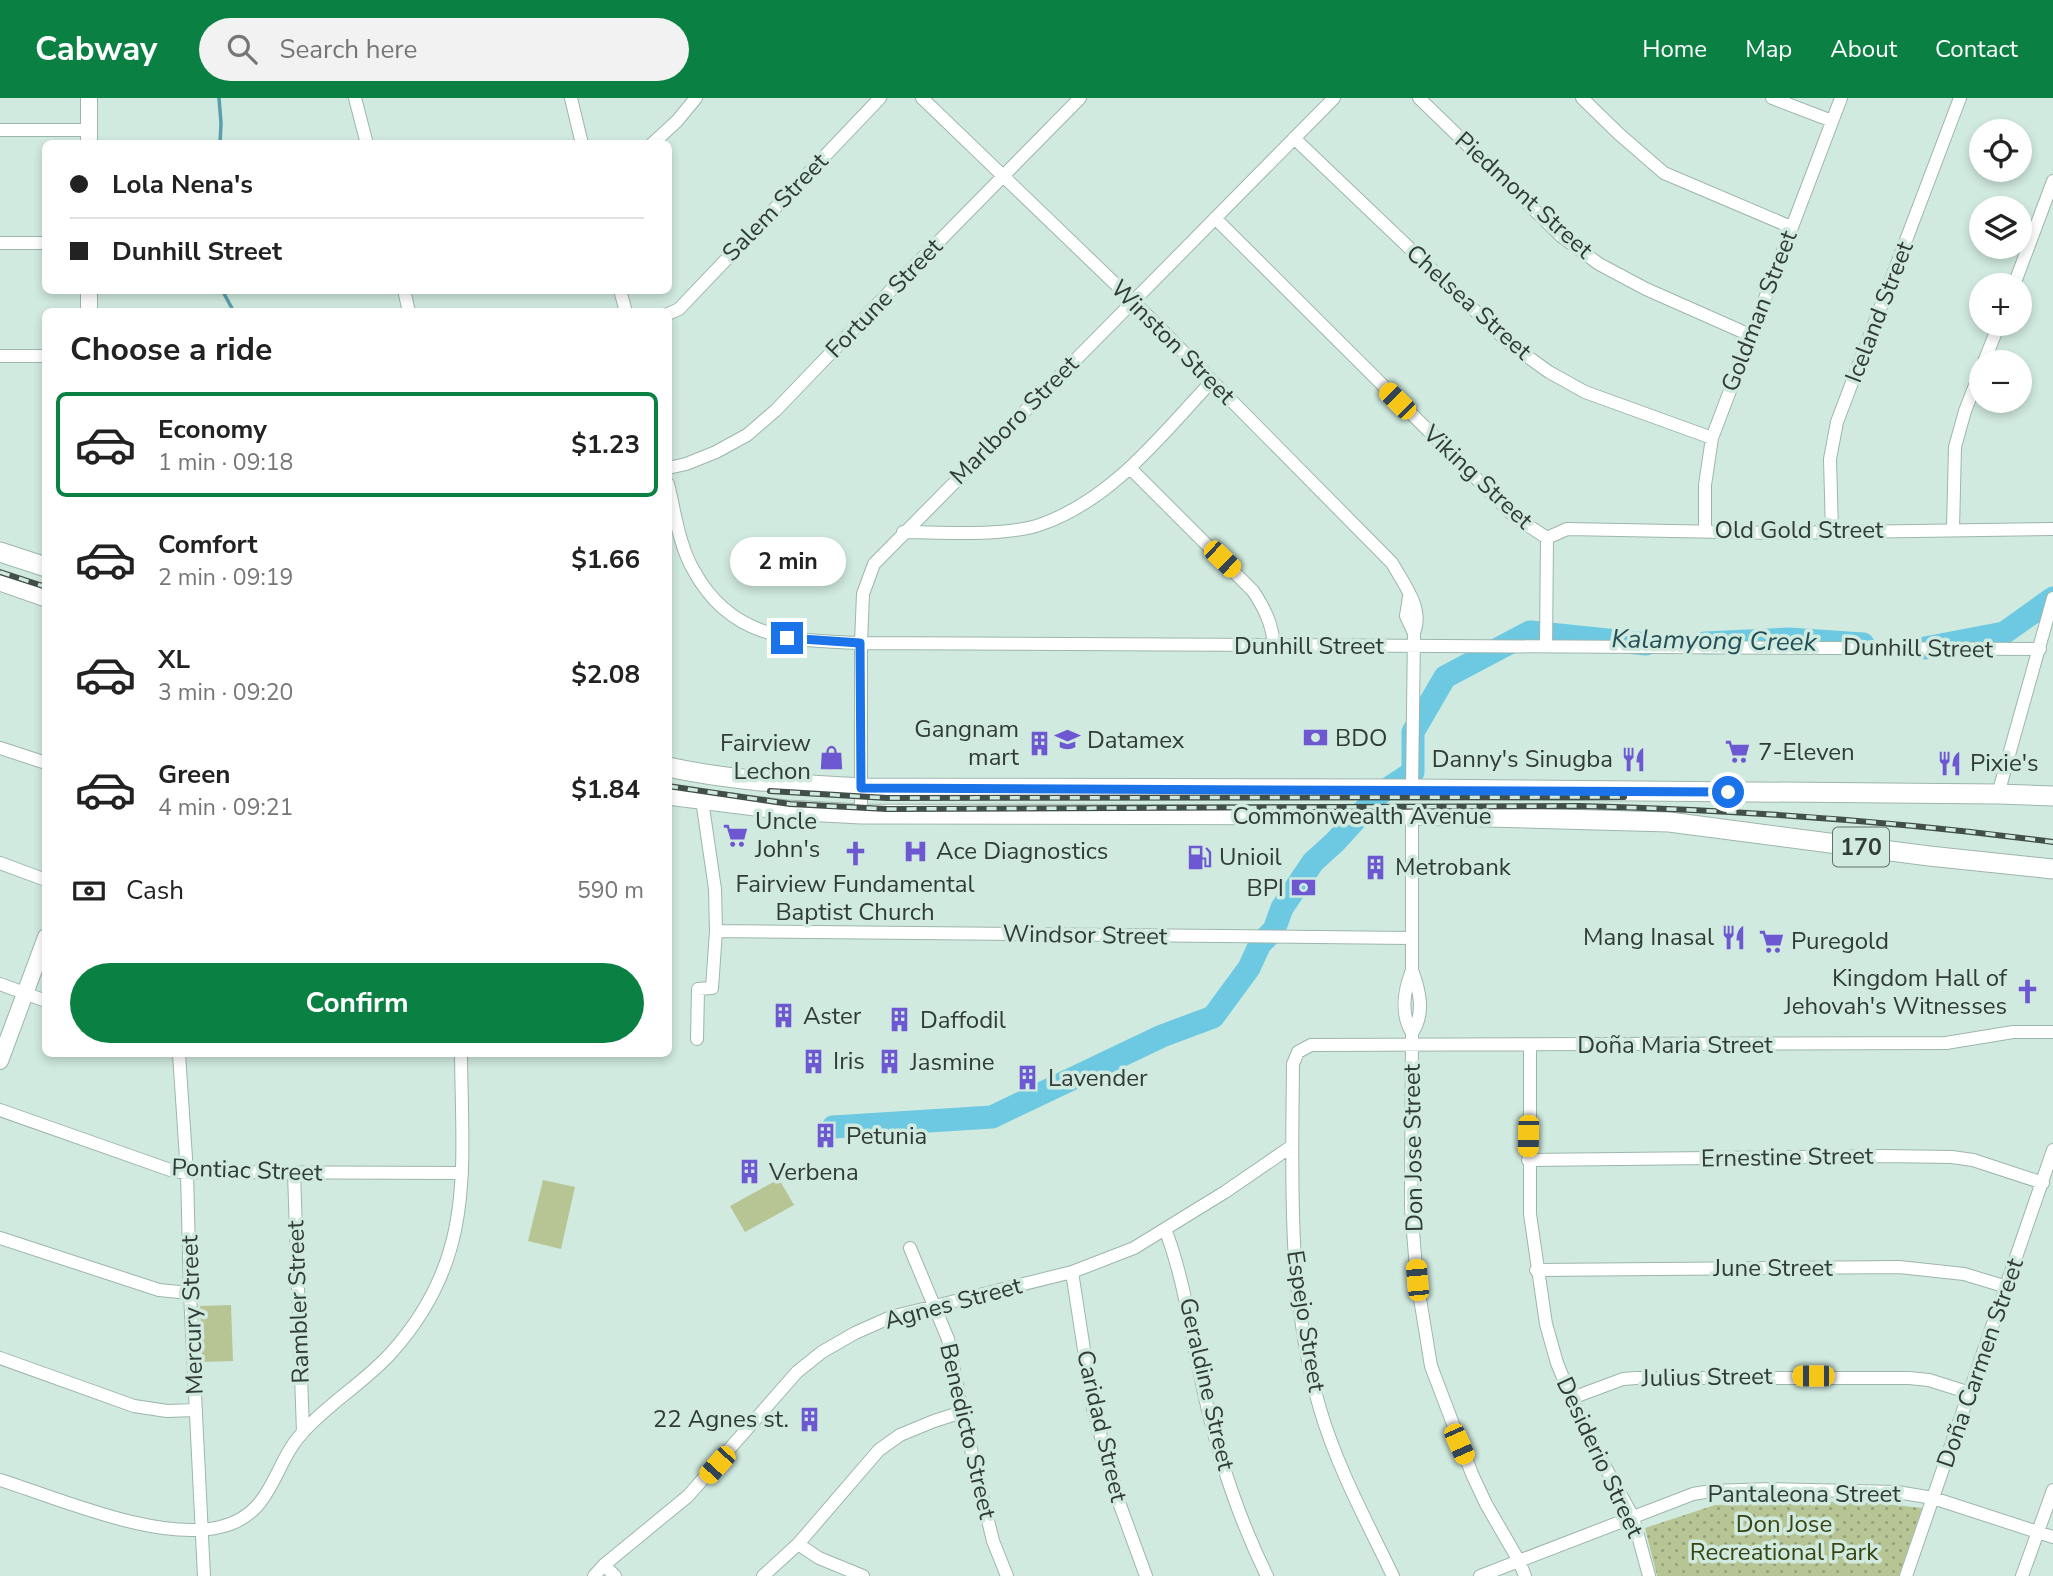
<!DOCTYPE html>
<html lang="en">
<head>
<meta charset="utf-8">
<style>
	:root { --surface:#fff; --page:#f2f2f2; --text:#222; --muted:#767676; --line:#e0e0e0; --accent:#0b8043 }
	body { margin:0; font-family:"Nunito Sans",sans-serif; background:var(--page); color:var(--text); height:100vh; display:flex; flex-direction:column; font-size:26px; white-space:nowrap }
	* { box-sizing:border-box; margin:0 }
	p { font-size:23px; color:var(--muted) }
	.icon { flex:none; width:38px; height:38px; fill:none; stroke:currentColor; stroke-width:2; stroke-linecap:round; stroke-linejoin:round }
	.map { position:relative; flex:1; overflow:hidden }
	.sheet { position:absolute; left:42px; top:210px; width:630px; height:749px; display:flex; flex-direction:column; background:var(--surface); border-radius:10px; box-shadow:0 4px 10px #0003 }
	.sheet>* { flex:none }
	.hud { position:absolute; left:42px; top:42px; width:630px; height:154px; border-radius:10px; box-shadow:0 4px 10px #0003; display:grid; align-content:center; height:154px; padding:0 28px; background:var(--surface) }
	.buttons { position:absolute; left:1969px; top:21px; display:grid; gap:14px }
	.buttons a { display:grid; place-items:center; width:63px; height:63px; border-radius:50%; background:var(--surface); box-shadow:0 4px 10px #0003; font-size:35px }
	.end { position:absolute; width:32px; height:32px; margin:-16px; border:9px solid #1a73e8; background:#fff; box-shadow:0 0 0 4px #fff }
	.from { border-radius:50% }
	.bubble { position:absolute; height:49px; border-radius:24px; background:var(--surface); box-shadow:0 4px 10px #0003; font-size:23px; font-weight:700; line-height:49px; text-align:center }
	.car { position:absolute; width:21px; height:42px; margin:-21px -10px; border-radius:9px; box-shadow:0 0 5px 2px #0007; background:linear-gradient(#f5c518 24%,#345 0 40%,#f5c518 0 76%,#345 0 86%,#f5c518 0) }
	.hud b { display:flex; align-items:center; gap:24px; height:66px; font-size:26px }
	.hud b+b { border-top:2px solid var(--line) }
	.hud i { width:18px; height:18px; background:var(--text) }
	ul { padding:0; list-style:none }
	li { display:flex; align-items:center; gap:21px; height:105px; margin:0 14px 10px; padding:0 14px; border:4px solid transparent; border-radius:10px }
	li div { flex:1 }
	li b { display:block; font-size:26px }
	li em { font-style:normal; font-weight:700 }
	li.on { border-color:var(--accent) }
	li>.icon { width:63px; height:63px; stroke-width:1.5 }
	h2 { padding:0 28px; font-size:32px; line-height:84px }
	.pay { display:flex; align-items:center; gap:18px; height:77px; padding:0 28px; font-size:26px }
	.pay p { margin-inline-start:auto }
	.cta { display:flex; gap:14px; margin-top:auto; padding:14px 28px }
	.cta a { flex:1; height:80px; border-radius:42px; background:var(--accent); color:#fff; font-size:28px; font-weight:700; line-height:80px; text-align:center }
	header { display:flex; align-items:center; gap:42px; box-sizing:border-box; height:98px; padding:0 35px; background:var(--accent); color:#fff }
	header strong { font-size:33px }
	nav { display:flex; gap:38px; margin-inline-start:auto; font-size:24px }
	.search { width:490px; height:63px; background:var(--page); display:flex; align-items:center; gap:18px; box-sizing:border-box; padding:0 24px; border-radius:38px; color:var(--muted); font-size:26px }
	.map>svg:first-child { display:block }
	.green { fill:#b7c595 }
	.park { fill:url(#park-dots) }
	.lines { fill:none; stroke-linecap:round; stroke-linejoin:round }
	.stream { stroke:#5a9fae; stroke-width:3.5 }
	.river { stroke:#6cc9e1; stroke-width:23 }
	.minor-casing { stroke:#9db6ac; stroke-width:14 }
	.tertiary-casing { stroke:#9db6ac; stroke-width:18 }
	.primary-casing { stroke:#9db6ac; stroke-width:21 }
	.minor { stroke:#fff; stroke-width:12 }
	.tertiary { stroke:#fff; stroke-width:16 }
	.primary { stroke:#fff; stroke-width:19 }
	.rail-casing { stroke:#424f49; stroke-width:6 }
	.rail { stroke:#d0eadf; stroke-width:3.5; stroke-dasharray:10; stroke-linecap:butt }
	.route { stroke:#1a73e8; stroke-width:9 }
	.labels { text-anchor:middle; stroke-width:7; stroke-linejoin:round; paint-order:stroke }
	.shield { fill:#d0eadf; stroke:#617069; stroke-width:2 }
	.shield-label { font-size:23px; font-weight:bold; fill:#313c37 }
	.street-label { font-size:24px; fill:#313c37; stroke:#d0eadf }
	.poi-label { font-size:24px; fill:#313c37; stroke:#d0eadf; text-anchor:start }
	.park-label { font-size:24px; fill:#394410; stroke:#d0eadf }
	.water-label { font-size:26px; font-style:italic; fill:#244f59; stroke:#d0eadf }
</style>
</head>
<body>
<header>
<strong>Cabway</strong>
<div class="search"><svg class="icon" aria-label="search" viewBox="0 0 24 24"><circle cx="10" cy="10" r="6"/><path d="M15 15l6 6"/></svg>Search here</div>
<nav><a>Home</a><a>Map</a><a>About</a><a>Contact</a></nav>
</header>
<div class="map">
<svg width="2053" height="1478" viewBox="0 0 2053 1478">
	<defs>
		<pattern id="park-dots" width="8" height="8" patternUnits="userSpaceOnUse" patternTransform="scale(1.75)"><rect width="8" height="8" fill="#b7c595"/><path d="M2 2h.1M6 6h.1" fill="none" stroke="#95a17a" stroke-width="1.8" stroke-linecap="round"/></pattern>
	</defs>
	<rect width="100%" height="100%" fill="#d0eadf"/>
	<!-- green -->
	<path class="green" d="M779,1081l15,26 -49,27 -15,-26z
		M543,1082l32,7 -14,62 -33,-8z
		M231,1207l2,56 -31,1 -2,-56z"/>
	<!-- park -->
	<path class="park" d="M1800,1403l77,2 45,5 -23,68h-242l-12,-48 70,-23z"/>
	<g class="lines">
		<!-- stream -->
		<path class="stream" d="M219,0l2,25 -1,21
			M222,192l12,22"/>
		<!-- river -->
		<path class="river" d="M1705,545l84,-4 74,5
			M1925,550l79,-15 49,-35
			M833,1029l159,-10 170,-81 51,-19 36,-49 11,-24 14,-14 8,-22 31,-46 22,-20 43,-47 35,-23v-40l32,-55 85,-45 116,12"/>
		<defs>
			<path id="minor" d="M355,0l12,46
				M571,0l11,46
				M922,0l211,203 259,262c12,21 32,46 22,70l-2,156
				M1419,0l142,138 38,28 47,25 104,46
				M1582,0l37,36 45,39 127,54
				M1772,0l60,23
				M0,32h89
				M1294,40l216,206 39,28 36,20 127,46
				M652,46l25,-23 19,-23
				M1215,120l299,298 33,22 -1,108
				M0,145h46
				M2014,187l39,-104
				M404,192l5,22
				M620,192l6,22
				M668,216l11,-5 201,-211
				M0,258h46
				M1984,264l15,-38
				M668,370l18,-4 30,-12 31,-17 29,-25 119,-124 185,-188
				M1130,370l123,123c12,18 19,33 21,54
				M668,386c7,28 11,62 26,87 38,69 97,69 167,72l1179,6
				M1953,431l2,-82 10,-36 16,-41
				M1705,432v-45l7,-47 129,-340
				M903,434c38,0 104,5 139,-8 71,-25 120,-90 170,-143
				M1832,434l-2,-73 7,-37 123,-324
				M1547,440l20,-9 210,4 276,-4
				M1409,499l-3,19 8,17
				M0,650l46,15
				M1998,696l55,-196
				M861,716v-171l2,-49 11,-30 460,-466
				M1412,717v155c8,21 13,44 0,63
				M0,765l46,17
				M716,833l695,7
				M1412,872c-8,21 -12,43 0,63l-1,175 6,72 14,86 41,108 14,30 33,57 6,15
				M0,886l46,17
				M697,941l1,-50 14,-1 4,-57 -1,-42 -13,-89
				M1530,948v168l16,110 11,39 28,68 48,86 16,59
				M179,956l8,119 3,120 14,283
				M0,1012l176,62 286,1
				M1528,1062l356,-4 68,1 21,3 70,23
				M294,1075l9,259
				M1165,1131c19,49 25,99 36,150 14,67 36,136 66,197
				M0,1140l159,52 31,3
				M910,1150l38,91 14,73 31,129 14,35
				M1536,1172l363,-3 65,7 43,13
				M1072,1174l21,136 27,97 26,71
				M0,1260l134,48 33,5 29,-1
				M1572,1300l51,-19 13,-1h273l20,2 41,13
				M0,1382c61,19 158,62 220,47 54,-12 52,-63 84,-96 26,-29 61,-49 87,-78 85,-94 71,-183 70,-299
				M798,1446l21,14 44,18
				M604,1467l11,11
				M594,1478l10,-11 84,-69 109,-124 25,-20 33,-19 36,-16 181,-45 62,-24 91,-56 67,-46
				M763,1478l35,-32 81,-94 21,-15 34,-14 28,-9
				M1393,1478c-26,-54 -56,-109 -73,-167 -33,-113 -28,-229 -27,-345l5,-12 13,-7 635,-2 67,-11h40
				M1480,1478l213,-82 18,-3 60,-2 126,3 36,6 120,39
				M1906,1478l147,-426
				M2022,1478l31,-86"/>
			<path id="tertiary" d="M89,0v46
				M89,192v22
				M0,963l46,-124"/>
			<path id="primary" d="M0,454l46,15
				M0,483l46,16
				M668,669c64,14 129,17 193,21l551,1 586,5 55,2
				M668,697l118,15 75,4 551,1 257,7 260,34 124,13"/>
		</defs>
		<!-- minor casing -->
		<use href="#minor" class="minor-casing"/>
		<!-- tertiary casing -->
		<use href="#tertiary" class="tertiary-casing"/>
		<!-- primary casing -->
		<use href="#primary" class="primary-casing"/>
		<!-- minor -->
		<use href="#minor" class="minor"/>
		<!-- tertiary -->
		<use href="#tertiary" class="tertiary"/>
		<!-- primary -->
		<use href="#primary" class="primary"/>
		<defs>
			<path id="rail" d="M0,474l46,15
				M668,688l122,18 97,5 693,-3c158,4 316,15 473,36
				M770,693l117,7 737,-1"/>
		</defs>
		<!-- rail casing -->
		<use href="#rail" class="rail-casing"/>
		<!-- rail -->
		<use href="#rail" class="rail"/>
	</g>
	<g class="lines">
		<!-- route -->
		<path class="route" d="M787,540l73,5 1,145 867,4"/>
	</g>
	<!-- icons -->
	<defs>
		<symbol id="bank-bare" viewBox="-9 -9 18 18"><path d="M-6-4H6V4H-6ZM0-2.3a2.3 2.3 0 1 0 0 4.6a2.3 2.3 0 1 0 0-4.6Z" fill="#6e58d1" stroke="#d0eadf" stroke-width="2.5" paint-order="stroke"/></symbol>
		<symbol id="university-bare" viewBox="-9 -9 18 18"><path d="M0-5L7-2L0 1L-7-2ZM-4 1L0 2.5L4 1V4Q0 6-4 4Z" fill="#6e58d1" stroke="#d0eadf" stroke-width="2.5" paint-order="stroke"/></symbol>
		<symbol id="building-bare" viewBox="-9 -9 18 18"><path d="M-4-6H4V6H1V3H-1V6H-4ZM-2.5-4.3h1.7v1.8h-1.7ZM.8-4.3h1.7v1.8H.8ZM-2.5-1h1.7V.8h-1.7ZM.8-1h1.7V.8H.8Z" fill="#6e58d1" stroke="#d0eadf" stroke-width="2.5" paint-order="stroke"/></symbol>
		<symbol id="supermarket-bare" viewBox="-9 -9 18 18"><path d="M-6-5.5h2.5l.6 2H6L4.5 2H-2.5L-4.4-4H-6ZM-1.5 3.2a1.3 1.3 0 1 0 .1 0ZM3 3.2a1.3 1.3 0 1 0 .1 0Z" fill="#6e58d1" stroke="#d0eadf" stroke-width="2.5" paint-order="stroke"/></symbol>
		<symbol id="shop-bare" viewBox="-9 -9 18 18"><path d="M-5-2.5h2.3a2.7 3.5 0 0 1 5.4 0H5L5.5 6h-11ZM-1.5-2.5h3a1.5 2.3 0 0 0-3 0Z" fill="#6e58d1" stroke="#d0eadf" stroke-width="2.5" paint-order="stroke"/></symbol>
		<symbol id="restaurant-bare" viewBox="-9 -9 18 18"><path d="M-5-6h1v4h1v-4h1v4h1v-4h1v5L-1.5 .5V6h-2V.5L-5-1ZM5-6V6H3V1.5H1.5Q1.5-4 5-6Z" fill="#6e58d1" stroke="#d0eadf" stroke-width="2.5" paint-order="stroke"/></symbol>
		<symbol id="hospital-bare" viewBox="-9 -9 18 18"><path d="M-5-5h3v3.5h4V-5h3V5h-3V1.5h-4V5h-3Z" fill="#6e58d1" stroke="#d0eadf" stroke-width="2.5" paint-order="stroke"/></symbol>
		<symbol id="church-bare" viewBox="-9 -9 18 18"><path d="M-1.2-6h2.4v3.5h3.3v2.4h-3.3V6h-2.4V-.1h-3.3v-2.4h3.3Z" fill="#6e58d1" stroke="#d0eadf" stroke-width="2.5" paint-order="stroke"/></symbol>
		<symbol id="fuel-bare" viewBox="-9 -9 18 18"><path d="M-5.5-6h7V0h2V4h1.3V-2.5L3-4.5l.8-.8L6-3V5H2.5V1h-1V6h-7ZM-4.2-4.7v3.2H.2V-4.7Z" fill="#6e58d1" stroke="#d0eadf" stroke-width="2.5" paint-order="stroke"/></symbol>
	</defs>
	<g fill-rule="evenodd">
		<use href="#bank-bare" x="1298" y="622" width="35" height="35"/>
		<use href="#university-bare" x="1050" y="624" width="35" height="35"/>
		<use href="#building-bare" x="1022" y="628" width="35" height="35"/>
		<use href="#supermarket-bare" x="1720" y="636" width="35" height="35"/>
		<use href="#shop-bare" x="814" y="642" width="35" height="35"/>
		<use href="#restaurant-bare" x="1616" y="644" width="35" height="35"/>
		<use href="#restaurant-bare" x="1932" y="648" width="35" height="35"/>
		<use href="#supermarket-bare" x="718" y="720" width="35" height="35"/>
		<use href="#hospital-bare" x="898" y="736" width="35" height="35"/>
		<use href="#church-bare" x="838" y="738" width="35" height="35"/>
		<use href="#fuel-bare" x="1182" y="742" width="35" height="35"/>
		<use href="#building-bare" x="1358" y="752" width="35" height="35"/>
		<use href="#bank-bare" x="1286" y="772" width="35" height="35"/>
		<use href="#restaurant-bare" x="1716" y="822" width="35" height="35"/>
		<use href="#supermarket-bare" x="1754" y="826" width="35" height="35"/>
		<use href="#church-bare" x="2010" y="876" width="35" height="35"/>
		<use href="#building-bare" x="766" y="900" width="35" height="35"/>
		<use href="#building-bare" x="882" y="904" width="35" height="35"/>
		<use href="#building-bare" x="796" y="946" width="35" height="35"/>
		<use href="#building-bare" x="872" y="946" width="35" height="35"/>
		<use href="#building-bare" x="1010" y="962" width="35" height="35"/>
		<use href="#building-bare" x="808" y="1020" width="35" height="35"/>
		<use href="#building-bare" x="732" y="1056" width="35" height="35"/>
		<use href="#building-bare" x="792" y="1304" width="35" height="35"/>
	</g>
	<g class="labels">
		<!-- shield labels -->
		<rect class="shield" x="1833" y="729.5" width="56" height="39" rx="5"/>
		<g class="shield-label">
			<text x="1861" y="757">170</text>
		</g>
		<!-- street labels -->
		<g class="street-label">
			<text transform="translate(1524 97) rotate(42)" y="8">Piedmont Street</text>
			<text transform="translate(775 109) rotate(-46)" y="8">Salem Street</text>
			<text transform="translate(884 200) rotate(-46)" y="8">Fortune Street</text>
			<text transform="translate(1469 204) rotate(42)" y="8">Chelsea Street</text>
			<text transform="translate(1759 213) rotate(-69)" y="8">Goldman Street</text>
			<text transform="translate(1879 214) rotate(-69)" y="8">Iceland Street</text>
			<text transform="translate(1173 244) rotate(45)" y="8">Winston Street</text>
			<text transform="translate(1014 322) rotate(-45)" y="8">Marlboro Street</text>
			<text transform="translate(1478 379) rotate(43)" y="8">Viking Street</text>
			<text x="1799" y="440">Old Gold Street</text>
			<text x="1309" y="556">Dunhill Street</text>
			<text transform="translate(1918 550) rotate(1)" y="8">Dunhill Street</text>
			<text x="1362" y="726">Commonwealth Avenue</text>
			<text transform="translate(1085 837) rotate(1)" y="8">Windsor Street</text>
			<text x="1675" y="955">Doña Maria Street</text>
			<text transform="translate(1413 1050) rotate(-91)" y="8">Don Jose Street</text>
			<text transform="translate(1787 1059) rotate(-1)" y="8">Ernestine Street</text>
			<text transform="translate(247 1072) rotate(2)" y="8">Pontiac Street</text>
			<text x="1773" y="1178">June Street</text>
			<text transform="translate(298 1204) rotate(-92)" y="8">Rambler Street</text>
			<text transform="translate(953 1205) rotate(-15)" y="8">Agnes Street</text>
			<text transform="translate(192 1217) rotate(-92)" y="8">Mercury Street</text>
			<text transform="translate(1306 1223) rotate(81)" y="8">Espejo Street</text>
			<text transform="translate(1980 1265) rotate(-71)" y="8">Doña Carmen Street</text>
			<text transform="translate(1707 1279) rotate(-1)" y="8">Julius Street</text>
			<text transform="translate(1207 1286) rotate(77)" y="8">Geraldine Street</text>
			<text transform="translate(1102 1328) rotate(77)" y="8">Caridad Street</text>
			<text transform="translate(968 1333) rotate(77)" y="8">Benedicto Street</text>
			<text transform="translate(1600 1359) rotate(65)" y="8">Desiderio Street</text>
			<text x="1804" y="1404">Pantaleona Street</text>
		</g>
		<!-- poi labels -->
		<g class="poi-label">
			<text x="1019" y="639" text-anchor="end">Gangnam<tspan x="1019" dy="28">mart</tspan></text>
			<text x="1335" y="648">BDO</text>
			<text x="1087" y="650">Datamex</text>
			<text x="811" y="653" text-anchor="end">Fairview<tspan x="811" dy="28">Lechon</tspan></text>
			<text x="1758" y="662">7-Eleven</text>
			<text x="1613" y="669" text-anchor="end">Danny's Sinugba</text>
			<text x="1970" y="673">Pixie's</text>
			<text x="755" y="731">Uncle<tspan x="755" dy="28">John's</tspan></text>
			<text x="936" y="761">Ace Diagnostics</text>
			<text x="1219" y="767">Unioil</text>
			<text x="1395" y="777">Metrobank</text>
			<text x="855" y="794" text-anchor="middle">Fairview Fundamental<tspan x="855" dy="28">Baptist Church</tspan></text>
			<text x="1284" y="798" text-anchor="end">BPI</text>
			<text x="1714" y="847" text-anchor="end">Mang Inasal</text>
			<text x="1791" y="851">Puregold</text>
			<text x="2007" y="888" text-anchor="end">Kingdom Hall of<tspan x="2007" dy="28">Jehovah's Witnesses</tspan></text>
			<text x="803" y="926">Aster</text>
			<text x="920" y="930">Daffodil</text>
			<text x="833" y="971">Iris</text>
			<text x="910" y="972">Jasmine</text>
			<text x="1048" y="988">Lavender</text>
			<text x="846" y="1046">Petunia</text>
			<text x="769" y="1082">Verbena</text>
			<text x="789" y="1329" text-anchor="end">22 Agnes st.</text>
		</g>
		<!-- park labels -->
		<g class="park-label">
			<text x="1784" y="1434">Don Jose<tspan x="1784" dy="28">Recreational Park</tspan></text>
		</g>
		<!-- water labels -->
		<g class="water-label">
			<text transform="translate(1714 542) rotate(1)" y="9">Kalamyong Creek</text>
		</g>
	</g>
</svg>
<div class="buttons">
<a><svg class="icon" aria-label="locate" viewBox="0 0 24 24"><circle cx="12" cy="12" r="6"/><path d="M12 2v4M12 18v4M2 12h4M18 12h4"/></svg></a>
<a><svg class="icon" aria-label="layers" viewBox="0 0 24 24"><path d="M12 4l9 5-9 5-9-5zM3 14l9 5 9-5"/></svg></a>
<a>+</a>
<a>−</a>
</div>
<i class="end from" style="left:1728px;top:694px"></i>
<i class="end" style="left:787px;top:540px"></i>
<div class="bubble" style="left:730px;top:439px;width:116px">2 min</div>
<i class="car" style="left:1397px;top:303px;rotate:315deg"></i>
<i class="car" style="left:1222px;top:461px;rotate:134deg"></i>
<i class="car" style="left:1528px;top:1038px;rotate:181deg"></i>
<i class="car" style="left:1417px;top:1182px;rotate:355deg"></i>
<i class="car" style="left:1813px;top:1278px;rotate:270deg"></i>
<i class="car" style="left:1459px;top:1346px;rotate:156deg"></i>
<i class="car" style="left:717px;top:1367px;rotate:222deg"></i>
<div class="hud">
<b><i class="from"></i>Lola Nena's</b>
<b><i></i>Dunhill Street</b>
</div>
<section class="sheet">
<h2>Choose a ride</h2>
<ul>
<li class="on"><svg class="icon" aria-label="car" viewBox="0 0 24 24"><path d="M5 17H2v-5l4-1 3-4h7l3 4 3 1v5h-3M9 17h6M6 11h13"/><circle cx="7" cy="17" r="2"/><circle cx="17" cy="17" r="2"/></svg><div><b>Economy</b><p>1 min · 09:18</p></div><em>$1.23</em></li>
<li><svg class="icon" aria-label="car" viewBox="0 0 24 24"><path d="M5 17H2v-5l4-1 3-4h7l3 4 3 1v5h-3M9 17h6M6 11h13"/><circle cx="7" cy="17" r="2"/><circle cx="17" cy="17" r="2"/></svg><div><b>Comfort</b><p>2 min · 09:19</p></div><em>$1.66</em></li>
<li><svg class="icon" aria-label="car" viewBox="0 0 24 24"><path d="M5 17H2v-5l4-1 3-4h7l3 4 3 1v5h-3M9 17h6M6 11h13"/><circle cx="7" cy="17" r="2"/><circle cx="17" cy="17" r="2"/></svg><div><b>XL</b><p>3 min · 09:20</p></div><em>$2.08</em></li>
<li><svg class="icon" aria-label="car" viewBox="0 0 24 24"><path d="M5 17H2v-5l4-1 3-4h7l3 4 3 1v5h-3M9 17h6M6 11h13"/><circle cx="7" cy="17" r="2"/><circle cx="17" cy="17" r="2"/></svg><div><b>Green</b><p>4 min · 09:21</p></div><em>$1.84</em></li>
</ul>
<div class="pay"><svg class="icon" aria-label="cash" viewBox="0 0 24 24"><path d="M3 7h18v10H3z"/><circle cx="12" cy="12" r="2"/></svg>Cash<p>590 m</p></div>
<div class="cta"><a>Confirm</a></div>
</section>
</div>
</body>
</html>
